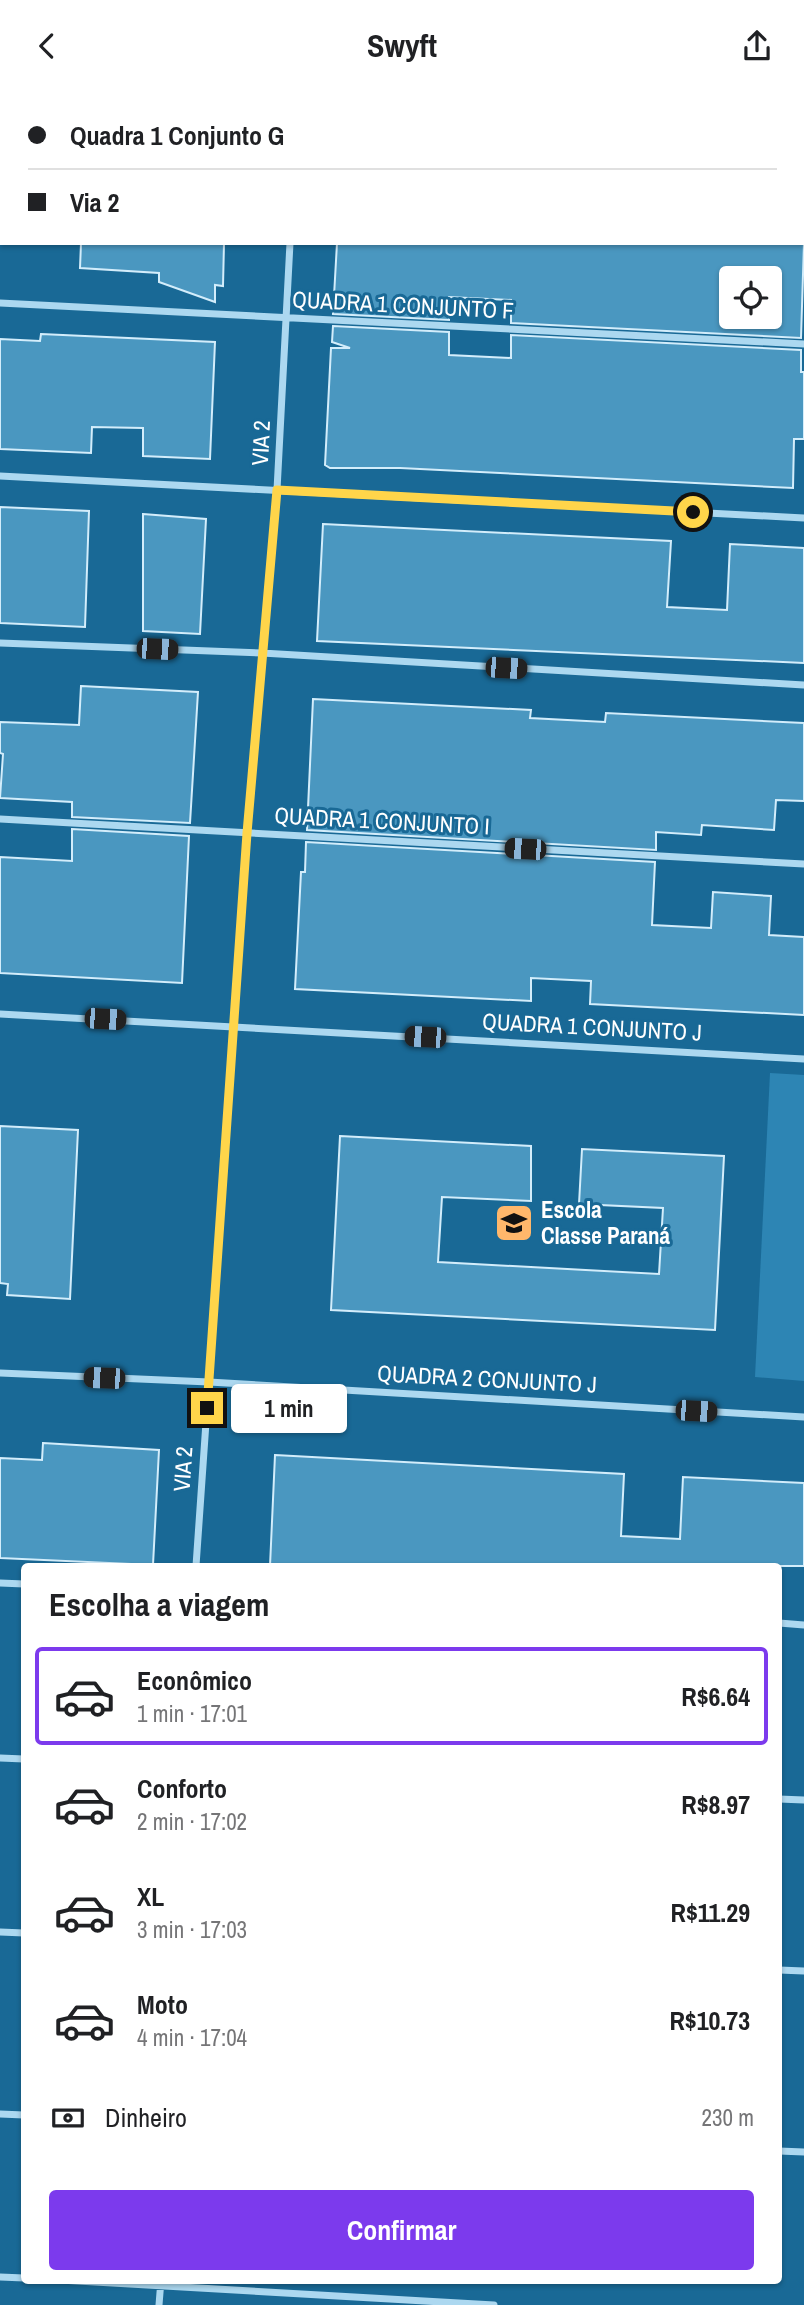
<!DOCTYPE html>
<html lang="pt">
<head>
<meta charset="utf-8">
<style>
	:root { --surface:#fff; --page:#f6f6f6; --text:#202124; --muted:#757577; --line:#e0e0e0; --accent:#7c3aed }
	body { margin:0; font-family:"Archivo Narrow",sans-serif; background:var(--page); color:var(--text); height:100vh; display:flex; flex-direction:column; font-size:26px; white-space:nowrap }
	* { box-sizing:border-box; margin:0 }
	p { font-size:23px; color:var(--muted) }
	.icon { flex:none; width:38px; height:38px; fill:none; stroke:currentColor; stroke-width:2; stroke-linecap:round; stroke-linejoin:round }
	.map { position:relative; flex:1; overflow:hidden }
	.side { position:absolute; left:21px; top:1472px; width:761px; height:721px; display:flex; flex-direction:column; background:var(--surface); border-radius:7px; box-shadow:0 2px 5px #0004 }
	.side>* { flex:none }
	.hud { position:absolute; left:0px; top:0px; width:805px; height:154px; box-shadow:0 2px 5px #0004; display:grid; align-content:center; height:154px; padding:0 28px; background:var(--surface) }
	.fabs { position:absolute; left:719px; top:175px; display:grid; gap:14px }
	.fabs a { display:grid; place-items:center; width:63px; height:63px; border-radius:7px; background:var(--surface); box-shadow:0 2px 5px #0004; font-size:35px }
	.end { position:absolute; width:32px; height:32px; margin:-16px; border:9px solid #ffd54a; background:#111; box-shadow:0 0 0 4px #111 }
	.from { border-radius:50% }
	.bubble { position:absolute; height:49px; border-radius:7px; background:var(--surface); box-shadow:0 2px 5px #0004; font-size:23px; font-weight:800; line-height:49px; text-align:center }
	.car { position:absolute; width:21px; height:42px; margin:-21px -10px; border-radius:9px; box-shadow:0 0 5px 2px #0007; background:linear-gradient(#222 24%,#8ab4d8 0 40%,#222 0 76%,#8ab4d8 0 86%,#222 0) }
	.hud b { display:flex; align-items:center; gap:24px; height:66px; font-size:26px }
	.hud b+b { border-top:2px solid var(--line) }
	.hud i { width:18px; height:18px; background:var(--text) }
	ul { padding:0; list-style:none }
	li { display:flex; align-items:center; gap:21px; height:98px; margin:0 14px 10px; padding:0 14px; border:4px solid transparent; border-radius:7px }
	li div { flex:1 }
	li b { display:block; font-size:26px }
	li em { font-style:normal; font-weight:800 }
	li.active { border-color:var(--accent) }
	li>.icon { width:63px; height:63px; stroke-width:1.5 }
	h2 { padding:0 28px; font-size:32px; line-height:84px }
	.pay { display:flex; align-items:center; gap:18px; height:77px; padding:0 28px; font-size:26px }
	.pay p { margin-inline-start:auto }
	.button { display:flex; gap:14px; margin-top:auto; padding:14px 28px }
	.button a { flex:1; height:80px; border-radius:7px; background:var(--accent); color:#fff; font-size:28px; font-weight:800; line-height:80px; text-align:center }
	header { display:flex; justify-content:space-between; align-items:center; height:91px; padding:0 28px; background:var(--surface); font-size:32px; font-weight:800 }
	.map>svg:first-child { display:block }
	.green { fill:#2d85b4 }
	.building { fill:#4a97c0; stroke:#d3edfb; stroke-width:2; fill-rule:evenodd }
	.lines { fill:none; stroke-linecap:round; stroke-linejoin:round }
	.minor { stroke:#acd8f0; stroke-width:7 }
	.route { stroke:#ffd54a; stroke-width:9 }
	.labels { text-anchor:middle; stroke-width:6; stroke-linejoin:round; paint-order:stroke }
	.street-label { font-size:23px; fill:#fff; stroke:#196996 }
	.poi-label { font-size:23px; font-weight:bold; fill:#fff; stroke:#196996; text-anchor:start }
</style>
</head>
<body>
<header><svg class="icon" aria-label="back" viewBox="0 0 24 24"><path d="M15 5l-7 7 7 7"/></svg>Swyft<svg class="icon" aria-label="share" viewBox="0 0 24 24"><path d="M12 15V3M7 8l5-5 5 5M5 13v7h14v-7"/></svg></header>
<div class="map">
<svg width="804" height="2214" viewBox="0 0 804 2214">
	<rect width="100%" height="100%" fill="#196996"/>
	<!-- green -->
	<path class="green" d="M770,982l34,2v306l-49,-4z"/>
	<!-- building -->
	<path class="building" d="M81,152h143l-1,43 -8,-1v17l-56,-20v-9l-79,-5z
		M337,152h467l-3,95 -290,-15v-23l-62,-3v23l-116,-6zM732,187h38v39h-38z
		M333,235l116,6v23l62,3v-23l290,15v22h3v67h-10l-1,49 -393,-20h-70l-5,-3 6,-117h19l-18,-6z
		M41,243l174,8 -5,117 -67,-3v-28l-51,-1 -1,26 -91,-4v-110l40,2z
		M0,416l89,4 -4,116 -85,-4z
		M143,423l63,5 -6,115 -57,-3z
		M323,433l348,17 -4,66 60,3 3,-66 74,4v115l-487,-22z
		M81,595l117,6 -8,131 -118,-6v-15l-72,-4 3,-44 -3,-1v-31l79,3z
		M313,608l218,11 -1,8 75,4 1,-9 198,10v78l-28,-1 -2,30 -72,-5 -1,10 -45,-3v18l-349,-20z
		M72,738l117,7 -7,147 -182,-10v-116l72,4z
		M306,751l349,20 -3,63 59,3 2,-36 58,4 -2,39 35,2v78l-214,-11 1,-23 -60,-3v23l-236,-12 6,-117h4z
		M0,1035l78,4 -8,169 -63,-4 1,-11 -8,-1z
		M340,1045l191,10v55l-89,-4 -4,65 221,12 4,-66 -84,-4 3,-55 142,7 -9,174 -384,-20z
		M43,1352l116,7 -6,115 -153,-7v-100l42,2z
		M275,1364l349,19 -3,62 59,3 3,-62 121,6v83h-534z"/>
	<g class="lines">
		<!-- minor -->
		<path class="minor" d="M298,2v-2
			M0,35h2
			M803,72h1
			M0,212l804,41
			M0,385l804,42
			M0,552l262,10 542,32
			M0,728l804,45
			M0,923l804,45
			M0,1282l209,9 595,35
			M196,1475l51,-733 30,-343 13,-247
			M0,1492l24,1
			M779,1532l25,2
			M0,1667l24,1
			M779,1708l25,1
			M0,1841l24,1
			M779,1879l25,1
			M0,2023l24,1
			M779,2060l25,1
			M0,2186l24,1
			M60,2189l434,25
			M159,2214l2,-25"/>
	</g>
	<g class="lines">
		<!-- route -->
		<path class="route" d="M207,1317l40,-575 30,-343 416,22"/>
	</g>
	<!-- icons -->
	<defs>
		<symbol id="school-square" viewBox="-11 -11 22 22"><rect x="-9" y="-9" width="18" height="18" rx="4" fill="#ffb76b" stroke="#196996"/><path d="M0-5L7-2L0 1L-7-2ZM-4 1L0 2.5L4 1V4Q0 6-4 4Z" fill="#111"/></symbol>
	</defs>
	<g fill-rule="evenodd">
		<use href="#school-square" x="492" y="1110" width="44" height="44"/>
	</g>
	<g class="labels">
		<!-- street labels -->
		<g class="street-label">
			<text transform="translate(403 214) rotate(3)" y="8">QUADRA 1 CONJUNTO F</text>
			<text transform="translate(261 352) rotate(-87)" y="8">VIA 2</text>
			<text transform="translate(382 730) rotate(3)" y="8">QUADRA 1 CONJUNTO I</text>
			<text transform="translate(592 936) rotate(3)" y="8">QUADRA 1 CONJUNTO J</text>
			<text transform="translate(487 1288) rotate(3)" y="8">QUADRA 2 CONJUNTO J</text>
			<text transform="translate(183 1378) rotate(-86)" y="8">VIA 2</text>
		</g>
		<!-- poi labels -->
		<g class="poi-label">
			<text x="541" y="1127">Escola<tspan x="541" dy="26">Classe Paraná</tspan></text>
		</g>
	</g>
</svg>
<div class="fabs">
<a><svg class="icon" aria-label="locate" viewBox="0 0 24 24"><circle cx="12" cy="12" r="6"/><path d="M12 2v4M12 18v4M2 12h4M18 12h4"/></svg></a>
</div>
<i class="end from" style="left:693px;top:421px"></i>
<i class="end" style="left:207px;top:1317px"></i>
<div class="bubble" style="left:231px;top:1293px;width:116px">1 min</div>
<i class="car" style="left:157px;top:558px;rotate:92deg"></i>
<i class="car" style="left:506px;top:577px;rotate:93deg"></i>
<i class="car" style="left:525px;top:758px;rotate:273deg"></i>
<i class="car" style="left:105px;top:928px;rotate:93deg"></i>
<i class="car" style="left:425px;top:946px;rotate:273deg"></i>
<i class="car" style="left:104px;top:1287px;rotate:272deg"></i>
<i class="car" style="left:696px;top:1320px;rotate:93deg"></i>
<div class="hud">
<b><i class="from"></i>Quadra 1 Conjunto G</b>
<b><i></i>Via 2</b>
</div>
<section class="side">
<h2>Escolha a viagem</h2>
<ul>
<li class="active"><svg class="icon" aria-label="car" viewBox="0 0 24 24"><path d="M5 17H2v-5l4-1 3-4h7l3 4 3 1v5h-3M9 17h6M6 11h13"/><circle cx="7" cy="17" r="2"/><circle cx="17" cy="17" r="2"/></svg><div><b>Econômico</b><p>1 min · 17:01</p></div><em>R$6.64</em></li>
<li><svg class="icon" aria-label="car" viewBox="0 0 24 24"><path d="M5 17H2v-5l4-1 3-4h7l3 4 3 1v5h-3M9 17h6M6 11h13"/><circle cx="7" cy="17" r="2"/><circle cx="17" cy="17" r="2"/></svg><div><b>Conforto</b><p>2 min · 17:02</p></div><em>R$8.97</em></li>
<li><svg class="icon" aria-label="car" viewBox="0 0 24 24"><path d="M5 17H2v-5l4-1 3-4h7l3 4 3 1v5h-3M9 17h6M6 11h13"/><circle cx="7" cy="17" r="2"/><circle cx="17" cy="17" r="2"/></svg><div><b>XL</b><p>3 min · 17:03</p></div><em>R$11.29</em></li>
<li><svg class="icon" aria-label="car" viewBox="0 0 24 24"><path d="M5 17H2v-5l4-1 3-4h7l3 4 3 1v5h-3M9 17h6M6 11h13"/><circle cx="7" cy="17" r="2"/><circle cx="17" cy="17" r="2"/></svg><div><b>Moto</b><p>4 min · 17:04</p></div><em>R$10.73</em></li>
</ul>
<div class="pay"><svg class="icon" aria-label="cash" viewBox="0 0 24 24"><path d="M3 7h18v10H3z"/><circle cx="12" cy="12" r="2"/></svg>Dinheiro<p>230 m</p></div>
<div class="button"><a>Confirmar</a></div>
</section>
</div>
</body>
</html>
